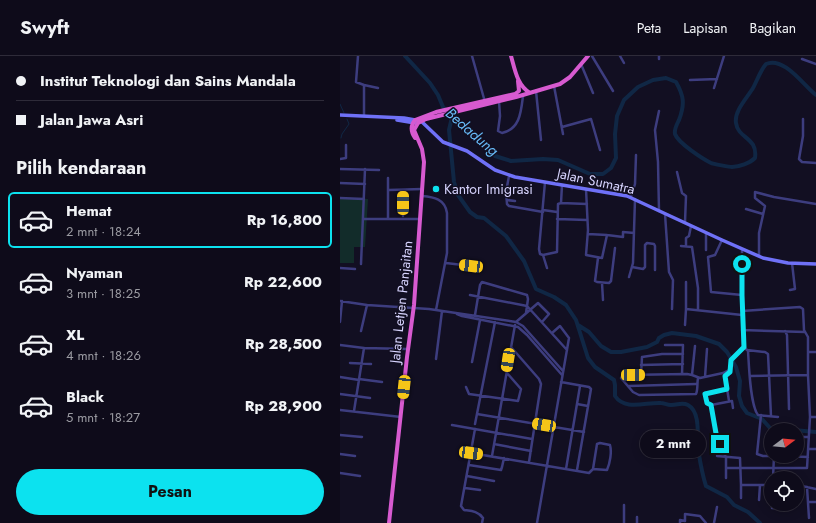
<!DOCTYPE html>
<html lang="id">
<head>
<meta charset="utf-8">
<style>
	:root { --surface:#0e0b1a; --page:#171423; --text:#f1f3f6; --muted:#9b9ba2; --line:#2e2b39; --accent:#0ce2ef }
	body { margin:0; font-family:Jost,sans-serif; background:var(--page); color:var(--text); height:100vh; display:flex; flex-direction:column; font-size:15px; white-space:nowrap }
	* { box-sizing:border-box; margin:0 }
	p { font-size:13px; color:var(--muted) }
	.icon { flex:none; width:22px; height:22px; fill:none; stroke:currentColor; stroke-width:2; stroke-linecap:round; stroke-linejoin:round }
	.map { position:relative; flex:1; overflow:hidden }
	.details { display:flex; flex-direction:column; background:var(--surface); width:340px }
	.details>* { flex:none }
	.banner { display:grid; align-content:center; height:88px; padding:0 16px; background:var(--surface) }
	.needle { width:26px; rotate:74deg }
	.buttons { position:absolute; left:424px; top:367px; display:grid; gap:8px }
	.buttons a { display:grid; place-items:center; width:40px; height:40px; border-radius:50%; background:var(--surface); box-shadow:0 2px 10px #0003,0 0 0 1px var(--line); font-size:20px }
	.end { position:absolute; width:18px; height:18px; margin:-9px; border:5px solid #0ce2ef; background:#111; box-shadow:0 0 0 2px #111 }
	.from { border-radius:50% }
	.bubble { position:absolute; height:28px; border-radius:14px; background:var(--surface); box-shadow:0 2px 10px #0003,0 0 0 1px var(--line); font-size:13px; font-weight:700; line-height:28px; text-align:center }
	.car { position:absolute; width:12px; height:24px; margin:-12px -6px; border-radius:5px; box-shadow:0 0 3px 1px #0007; background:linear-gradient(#f5c518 24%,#345 0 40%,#f5c518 0 76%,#345 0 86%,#f5c518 0) }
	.banner b { display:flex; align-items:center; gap:14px; height:38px; font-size:15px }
	.banner b+b { border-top:1px solid var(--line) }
	.banner i { width:10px; height:10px; background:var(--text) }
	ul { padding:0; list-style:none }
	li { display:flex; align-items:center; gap:12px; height:56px; margin:0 8px 6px; padding:0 8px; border:2px solid transparent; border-radius:6px }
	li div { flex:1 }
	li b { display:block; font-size:15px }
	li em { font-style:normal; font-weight:700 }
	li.active { border-color:var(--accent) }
	li>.icon { width:36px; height:36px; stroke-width:1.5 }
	h2 { padding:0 16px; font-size:18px; line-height:48px }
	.primary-button { display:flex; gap:8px; margin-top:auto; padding:8px 16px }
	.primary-button a { flex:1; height:46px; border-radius:24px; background:var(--accent); color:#111; font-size:16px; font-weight:700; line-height:46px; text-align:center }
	header { display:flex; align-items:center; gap:24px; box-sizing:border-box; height:56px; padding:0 20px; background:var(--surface); border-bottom:1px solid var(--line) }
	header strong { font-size:19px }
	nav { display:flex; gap:22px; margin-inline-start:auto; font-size:14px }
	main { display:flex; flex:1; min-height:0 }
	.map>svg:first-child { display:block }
	.green { fill:#122c2a }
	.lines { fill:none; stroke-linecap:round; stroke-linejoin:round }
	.stream { stroke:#102745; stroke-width:1 }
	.river { stroke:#102745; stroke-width:4 }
	.minor { stroke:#3d3d7f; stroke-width:2.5 }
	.secondary { stroke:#6f71f7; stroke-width:3.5 }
	.trunk { stroke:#d75ad0; stroke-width:4 }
	.route { stroke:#0ce2ef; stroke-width:5 }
	.poi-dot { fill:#0ce2ef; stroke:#120f22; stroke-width:1.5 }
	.labels { text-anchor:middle; stroke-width:3; stroke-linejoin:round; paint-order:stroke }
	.street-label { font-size:14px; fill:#d6d3fd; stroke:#120f22 }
	.poi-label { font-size:14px; fill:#d6d3fd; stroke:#120f22; text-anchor:start }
	.water-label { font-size:15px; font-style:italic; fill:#67baf7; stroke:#120f22 }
</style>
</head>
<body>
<header>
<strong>Swyft</strong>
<nav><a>Peta</a><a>Lapisan</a><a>Bagikan</a></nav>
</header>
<main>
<section class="details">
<div class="banner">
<b><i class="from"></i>Institut Teknologi dan Sains Mandala</b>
<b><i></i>Jalan Jawa Asri</b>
</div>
<h2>Pilih kendaraan</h2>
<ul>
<li class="active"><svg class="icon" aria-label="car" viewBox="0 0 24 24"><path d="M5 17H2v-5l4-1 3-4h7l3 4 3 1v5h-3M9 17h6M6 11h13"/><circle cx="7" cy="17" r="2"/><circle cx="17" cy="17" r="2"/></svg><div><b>Hemat</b><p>2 mnt · 18:24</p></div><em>Rp 16,800</em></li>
<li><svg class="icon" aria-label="car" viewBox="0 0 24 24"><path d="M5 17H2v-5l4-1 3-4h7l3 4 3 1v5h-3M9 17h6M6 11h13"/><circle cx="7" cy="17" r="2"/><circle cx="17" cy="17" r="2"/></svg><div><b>Nyaman</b><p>3 mnt · 18:25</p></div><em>Rp 22,600</em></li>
<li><svg class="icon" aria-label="car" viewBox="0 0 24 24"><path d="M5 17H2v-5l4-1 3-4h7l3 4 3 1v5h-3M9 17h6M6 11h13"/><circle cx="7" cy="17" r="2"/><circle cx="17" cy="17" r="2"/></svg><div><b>XL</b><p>4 mnt · 18:26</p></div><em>Rp 28,500</em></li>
<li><svg class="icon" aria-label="car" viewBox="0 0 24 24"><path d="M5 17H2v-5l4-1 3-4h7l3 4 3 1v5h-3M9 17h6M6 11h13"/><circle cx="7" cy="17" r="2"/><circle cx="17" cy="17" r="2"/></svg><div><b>Black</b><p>5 mnt · 18:27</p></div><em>Rp 28,900</em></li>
</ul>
<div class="primary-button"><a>Pesan</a></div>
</section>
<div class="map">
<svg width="476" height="467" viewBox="0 0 476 467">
	<rect width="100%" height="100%" fill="#120f22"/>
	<!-- green -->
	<path class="green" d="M0,142l28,1 -3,48h-11v16h-14z"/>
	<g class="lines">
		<!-- stream -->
		<path class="stream" d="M0,48l4,9
			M1,82l1,-4 7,-10 -2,-5"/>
		<!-- river -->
		<path class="river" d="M65,0l25,27 8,12 5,12 16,18 15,11 21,20 16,5 32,-2 15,1 32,14h13l8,-6 5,-10 -1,-24 2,-18 7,-16 14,-13 15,-7 13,-2 10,4c8,14 9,22 3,38 -2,4 -5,9 -4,14 3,9 28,25 36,29 2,1 19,4 21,4 7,0 18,-4 23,-9 3,-21 -17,-19 -19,-35 -2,-12 11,-25 17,-35 4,-7 7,-17 13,-24 18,-8 38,22 50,31
			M112,61l-3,13 5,52 4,13 12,17 7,5 7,1 22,18 18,25 12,28 18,8 12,8 10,15 12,38 7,9 19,13 1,5v11c10,15 31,6 46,7 3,0 6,2 10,2 7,0 11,-3 17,0 13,7 9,32 10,44 2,12 4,25 8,37l21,11 7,8 14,7 12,11
			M238,269l11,7 12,14 10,6h10l26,-5 10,-5 2,-4 5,-3 8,-2 24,3 23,8 8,8 9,15 4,14 -1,15 3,10 5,7 15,6 8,9 46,4"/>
		<!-- minor -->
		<path class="minor" d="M18,0l-2,26 8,3v31
			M132,0l13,46
			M252,0l21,35
			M280,0l4,7
			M319,3v-3
			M462,3l14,5
			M241,8l12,29
			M350,24l27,-1
			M24,29l14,3
			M214,30l9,48
			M374,32l10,-32
			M196,35l5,49
			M159,45l1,15 -2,15 4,2c18,-4 19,-21 21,-37
			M319,55l-4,19 3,32 1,49
			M463,63v17l-4,23 3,3 14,1
			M222,71l29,-8 9,31
			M0,103l6,-1v-13
			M0,113l39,1
			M337,116l5,21 4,3 -1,26
			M169,120l-3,16 1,12 2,2 34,6
			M48,122v41
			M0,127l25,1
			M246,133l2,41 -2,25 16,3 5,-23 -19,-1
			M49,134l33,-1
			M82,140c12,1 23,3 25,17v40l-11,57
			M291,141l4,-13 1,-29
			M0,142l24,1
			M167,144l8,1
			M221,147l26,1
			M406,153l17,5
			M203,154l14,2
			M325,158l4,58 4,8 -1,29
			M63,160v-26
			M23,163h57
			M217,163l30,1
			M267,179l16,2v-5l11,1
			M382,184l-7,15 -7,2 3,35 31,3
			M341,190l11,1 6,41v22
			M346,190v-8l3,-2 2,-10
			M366,194v-17
			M402,194v45l1,51 4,4 18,2 3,2 3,62
			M203,199l14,-3 1,-48 3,-1 1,-18
			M203,199l-3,-1 -1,-5 6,-67
			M203,199l4,13
			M419,200v-23l6,-27 -10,-8v-6l19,5 42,7
			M258,202l-3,23 2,1 12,1 2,-2 4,-33
			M106,207l25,3
			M21,208l4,-95
			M292,211l11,2 2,-2v-22l2,-2 7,1 1,2v24
			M0,212l15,1
			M289,221l4,-14 2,-64
			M346,226v27l56,6
			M262,227l1,17
			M450,234l5,-1 -3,-26
			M130,239l57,11 40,44
			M0,245l27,4 62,4 87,13 7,4 40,45
			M117,258l5,2 56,11 9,8 35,40
			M135,259l5,-30 2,-3 45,13 1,4 -2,14
			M0,266l2,-21
			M176,266l22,-19 11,11 -7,8
			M345,269l1,-16
			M402,274l63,2
			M21,275l6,-26
			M445,275l2,4 2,74
			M0,289l24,3 44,1
			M325,289h18l-1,29
			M171,291l28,32 2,5 -12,78
			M408,295c1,14 2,54 10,64l20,2
			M468,296h8
			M96,303l6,-48
			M132,306l8,-42
			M10,307l21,1
			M301,309l42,-1
			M301,319l1,-18 20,-3h21
			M352,319l3,-29
			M410,320l58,-1
			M0,321l19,3
			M365,321l2,-28
			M358,322c-1,5 0,12 -2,16l-57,1 -6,-3 -12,-14 1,-2 3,-1 62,-1 5,1 8,3 23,-5 6,-3
			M19,323l23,3
			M221,326l28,5 2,2 -14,81
			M289,330l67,-2
			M126,331l3,7 49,7 3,-12 -14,-16
			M387,333l-22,4 2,10 4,2 21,-4 1,7
			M0,338l30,4
			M389,345l-4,-25 5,-4 1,-12 13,-13
			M237,348l11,2
			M371,349l7,36 3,3 5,2 -1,10
			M0,354l61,7
			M14,355l10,-63
			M137,358l107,18
			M421,359l-4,39 6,2h9
			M470,361h6
			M135,368l20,-102
			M112,369l80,14
			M135,373l-14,77 3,4c7,1 14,1 19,8l-1,5
			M0,379l22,2
			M457,381h11
			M154,388l37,7
			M468,393h8
			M131,397l118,20 4,-4 14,1c3,-7 5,-18 3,-25l-10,-2 -3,1 -4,25
			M0,398l15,2
			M152,400l23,-131
			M377,400l23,2 1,27h30
			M431,400v-12
			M443,400l25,1
			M129,409l32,5 1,-3 2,-9
			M386,412h81l3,-51 -2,-42v-38l-4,-7 -1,-21 -3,-2 -58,4
			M226,413l14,-83
			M0,417l20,3
			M127,420l27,5
			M386,422v-21
			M433,422l1,-22
			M457,429l19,4
			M467,431l2,31
			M125,432l15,2
			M401,442v-13
			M419,444l1,-15
			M468,446h8
			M432,448v4l13,1
			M197,467l32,-185 -9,-12 -8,7
			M284,467v-18
			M297,467v-6
			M340,467v-3l5,1v-7l15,2 6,7
			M374,467l3,-16"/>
		<!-- secondary -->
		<path class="secondary" d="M0,59l64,3 17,3 22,21 24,9 28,19 20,7 112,19 95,44 41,18 25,5 28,1
			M57,64l18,3"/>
		<!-- trunk -->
		<path class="trunk" d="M171,0c4,14 6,29 19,37
			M75,82c-4,-6 -5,-12 0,-18l21,-8 79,-18 4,-3 -1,-10
			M49,467l18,-166 7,-52 10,-143 -2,-13 -8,-19 4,-7 8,-4 90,-22 44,-13 10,-7 18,-21"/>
	</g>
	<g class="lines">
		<!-- route -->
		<path class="route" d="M380,388l-3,-5 -6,-34 -4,-2 -2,-9 22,-5 -2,-13 5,-4 1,-12 13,-13 -2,-52v-31"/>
	</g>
	<!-- markers -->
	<circle class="poi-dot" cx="96" cy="133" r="4"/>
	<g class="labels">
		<!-- street labels -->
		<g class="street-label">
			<text transform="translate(256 125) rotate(12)" y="5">Jalan Sumatra</text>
			<text transform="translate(61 246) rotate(-84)" y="5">Jalan Letjen Panjaitan</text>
		</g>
		<!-- poi labels -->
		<g class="poi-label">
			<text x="104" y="138">Kantor Imigrasi</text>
		</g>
		<!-- water labels -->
		<g class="water-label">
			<text transform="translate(132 76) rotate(41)" y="5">Bedadung</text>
		</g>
	</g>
</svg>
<div class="buttons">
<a><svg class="needle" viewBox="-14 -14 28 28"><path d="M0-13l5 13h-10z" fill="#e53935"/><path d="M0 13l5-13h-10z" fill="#9b9ba2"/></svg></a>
<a><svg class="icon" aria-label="locate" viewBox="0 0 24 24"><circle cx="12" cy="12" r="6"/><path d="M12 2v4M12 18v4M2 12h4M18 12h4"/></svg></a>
</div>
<i class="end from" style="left:402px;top:208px"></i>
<i class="end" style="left:380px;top:388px"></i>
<div class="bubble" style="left:300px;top:374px;width:66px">2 mnt</div>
<i class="car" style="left:63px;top:147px;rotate:0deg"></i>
<i class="car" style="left:131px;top:210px;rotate:277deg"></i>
<i class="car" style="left:168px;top:304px;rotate:189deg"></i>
<i class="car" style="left:293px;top:319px;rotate:90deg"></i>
<i class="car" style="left:64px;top:331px;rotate:186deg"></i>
<i class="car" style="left:204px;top:369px;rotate:280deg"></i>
<i class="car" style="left:131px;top:397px;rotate:98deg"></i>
</div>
</main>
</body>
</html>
